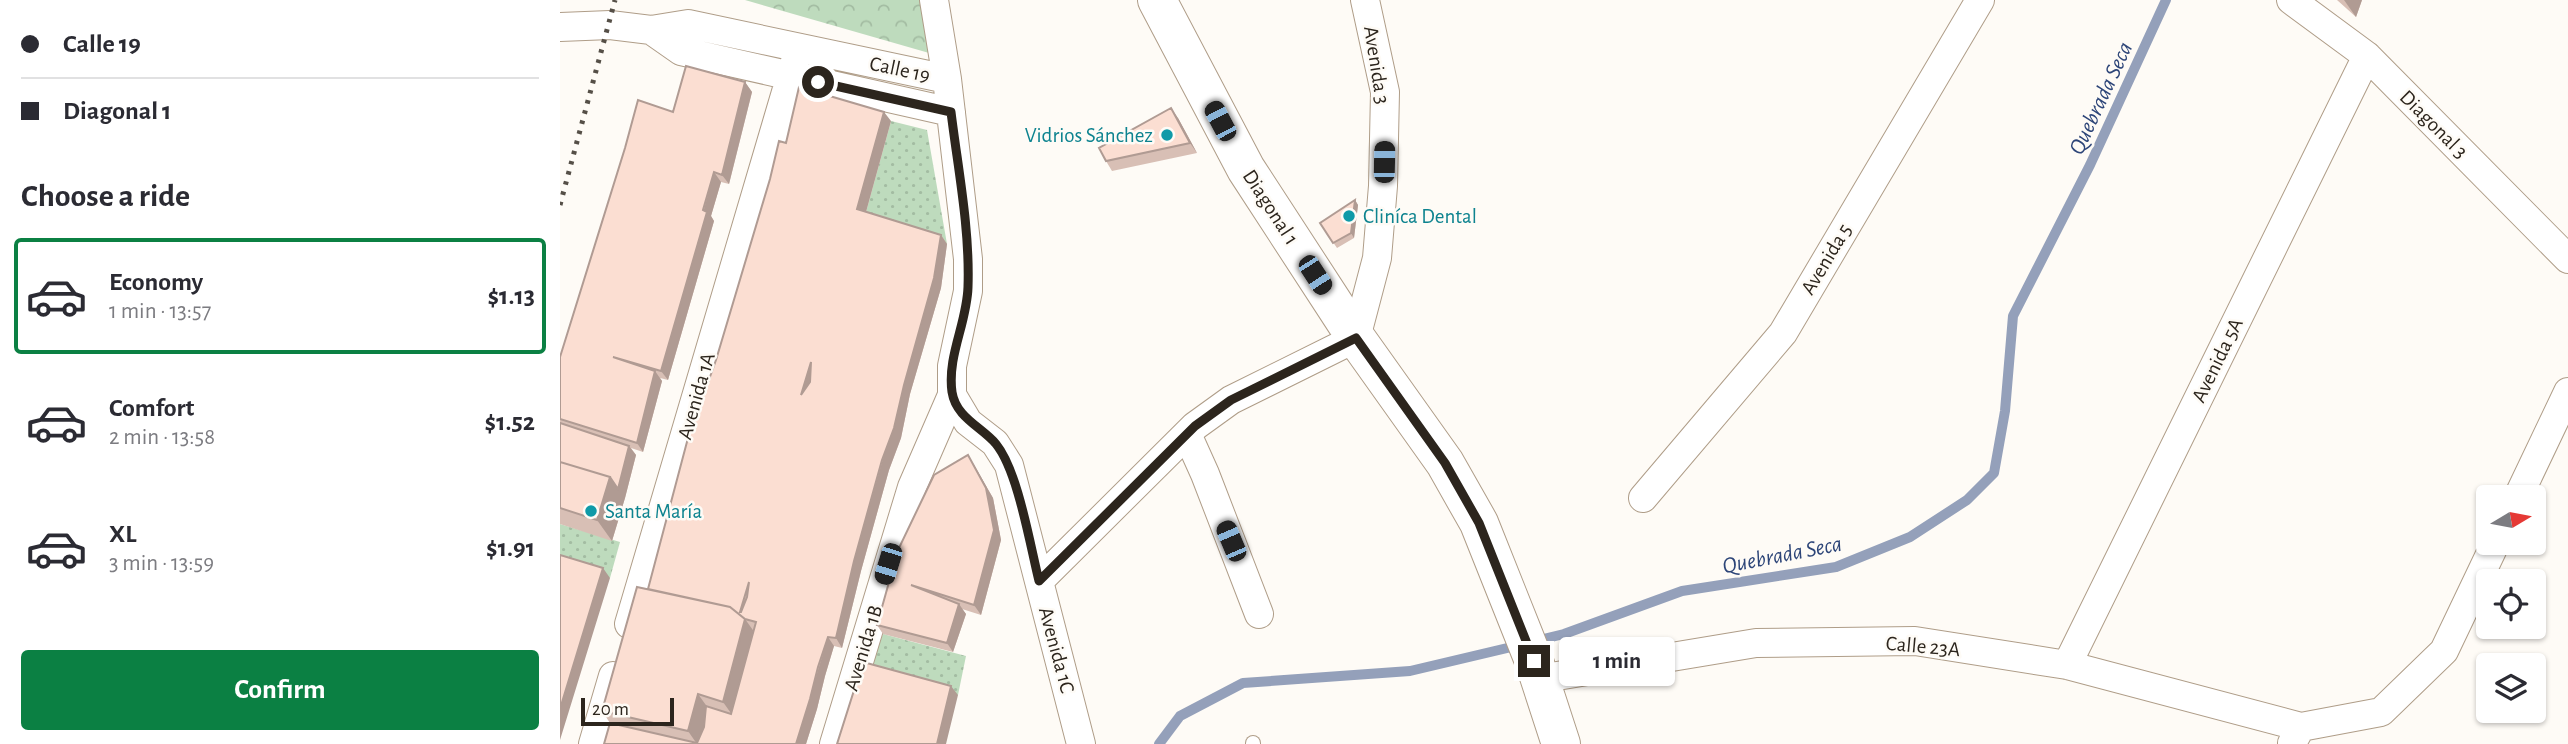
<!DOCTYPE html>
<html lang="en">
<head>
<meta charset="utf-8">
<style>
	:root { --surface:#fff; --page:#f7f7f7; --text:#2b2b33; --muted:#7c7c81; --line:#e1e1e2; --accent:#0b8043 }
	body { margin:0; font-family:"Alegreya Sans",sans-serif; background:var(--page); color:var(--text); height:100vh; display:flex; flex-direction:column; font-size:26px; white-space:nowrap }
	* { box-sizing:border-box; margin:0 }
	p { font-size:23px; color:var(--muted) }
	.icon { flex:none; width:38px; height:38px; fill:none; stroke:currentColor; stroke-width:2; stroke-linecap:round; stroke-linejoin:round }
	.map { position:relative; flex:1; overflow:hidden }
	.panel { display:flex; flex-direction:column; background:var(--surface); width:560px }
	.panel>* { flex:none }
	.hud { display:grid; align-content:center; height:154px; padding:0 21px; background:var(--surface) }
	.needle { width:46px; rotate:80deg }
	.tools { position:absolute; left:1916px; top:485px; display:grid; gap:14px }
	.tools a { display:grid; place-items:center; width:70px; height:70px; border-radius:7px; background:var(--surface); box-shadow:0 2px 5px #0004; font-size:35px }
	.scale { position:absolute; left:21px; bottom:18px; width:93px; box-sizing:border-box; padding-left:7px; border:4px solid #2c251d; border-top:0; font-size:19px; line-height:24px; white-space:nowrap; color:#2c251d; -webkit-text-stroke:5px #fefbf6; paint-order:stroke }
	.end { position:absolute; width:32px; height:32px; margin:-16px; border:9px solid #2c251d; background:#fff; box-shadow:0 0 0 4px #fff }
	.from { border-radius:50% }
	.bubble { position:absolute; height:49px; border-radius:7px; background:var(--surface); box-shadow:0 2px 5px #0004; font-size:23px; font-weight:700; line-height:49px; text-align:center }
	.car { position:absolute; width:21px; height:42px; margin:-21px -10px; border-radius:9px; box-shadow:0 0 5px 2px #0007; background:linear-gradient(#222 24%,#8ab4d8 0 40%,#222 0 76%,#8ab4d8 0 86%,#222 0) }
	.hud b { display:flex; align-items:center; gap:24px; height:66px; font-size:26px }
	.hud b+b { border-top:2px solid var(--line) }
	.hud i { width:18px; height:18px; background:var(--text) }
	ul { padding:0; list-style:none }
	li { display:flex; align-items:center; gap:21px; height:116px; margin:0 14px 10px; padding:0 7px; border:4px solid transparent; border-radius:7px }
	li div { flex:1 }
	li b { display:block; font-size:26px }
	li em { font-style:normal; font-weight:700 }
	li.on { border-color:var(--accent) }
	li>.icon { width:63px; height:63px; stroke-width:1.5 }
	h2 { padding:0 21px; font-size:32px; line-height:84px }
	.primary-button { display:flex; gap:14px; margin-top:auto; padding:14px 21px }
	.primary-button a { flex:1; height:80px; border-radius:7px; background:var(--accent); color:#fff; font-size:28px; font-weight:700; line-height:80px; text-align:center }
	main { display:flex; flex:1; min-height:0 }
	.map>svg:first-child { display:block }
	.grass { fill:url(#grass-dots) }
	.park { fill:url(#park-crowns) }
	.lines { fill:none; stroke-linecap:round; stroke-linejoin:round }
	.stream { stroke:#94a0ba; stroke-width:10 }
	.service-casing { stroke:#af9d88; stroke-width:16 }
	.minor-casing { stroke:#af9d88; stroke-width:30 }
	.secondary-casing { stroke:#af9d88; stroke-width:40 }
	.service { stroke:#fff; stroke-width:14 }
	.minor { stroke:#fff; stroke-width:28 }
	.secondary { stroke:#fff; stroke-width:38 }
	.rail { stroke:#554f47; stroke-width:5; stroke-dasharray:3.5 7; stroke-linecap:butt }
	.wall { fill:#d8bfb5 }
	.shaded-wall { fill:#b09b93 }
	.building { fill:#fbded2; stroke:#b09b93; stroke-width:2; fill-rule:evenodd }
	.route { stroke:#2c251d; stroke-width:9 }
	.culture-dot { fill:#0f9aa8; stroke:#fefbf6; stroke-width:2.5 }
	.labels { text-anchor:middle; stroke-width:5; stroke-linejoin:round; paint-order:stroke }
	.street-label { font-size:21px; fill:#2c251d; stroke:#fefbf6 }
	.culture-label { font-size:21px; fill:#0d838f; stroke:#fefbf6; text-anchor:start }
	.water-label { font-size:23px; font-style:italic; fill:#2d4578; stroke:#fefbf6 }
</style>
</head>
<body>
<main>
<section class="panel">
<div class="hud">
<b><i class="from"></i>Calle 19</b>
<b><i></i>Diagonal 1</b>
</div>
<h2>Choose a ride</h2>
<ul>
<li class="on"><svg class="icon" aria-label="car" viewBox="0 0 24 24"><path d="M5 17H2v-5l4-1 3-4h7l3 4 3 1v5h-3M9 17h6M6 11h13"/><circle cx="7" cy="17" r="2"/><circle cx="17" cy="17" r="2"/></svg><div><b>Economy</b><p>1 min · 13:57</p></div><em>$1.13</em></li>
<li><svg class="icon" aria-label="car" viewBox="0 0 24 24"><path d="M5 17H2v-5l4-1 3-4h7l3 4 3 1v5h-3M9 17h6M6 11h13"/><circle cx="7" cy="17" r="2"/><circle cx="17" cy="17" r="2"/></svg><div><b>Comfort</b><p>2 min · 13:58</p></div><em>$1.52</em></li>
<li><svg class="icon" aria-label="car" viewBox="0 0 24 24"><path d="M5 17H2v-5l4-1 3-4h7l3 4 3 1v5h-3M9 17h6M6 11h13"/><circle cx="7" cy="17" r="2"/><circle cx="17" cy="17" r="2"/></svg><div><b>XL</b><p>3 min · 13:59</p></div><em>$1.91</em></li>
</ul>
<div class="primary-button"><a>Confirm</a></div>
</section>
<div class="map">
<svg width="2008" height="744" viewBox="0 0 2008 744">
	<defs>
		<pattern id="grass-dots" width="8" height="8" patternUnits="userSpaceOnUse" patternTransform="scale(1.75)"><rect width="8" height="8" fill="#bedbbd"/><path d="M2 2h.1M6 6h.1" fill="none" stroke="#a3bca2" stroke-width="1.8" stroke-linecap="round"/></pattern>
		<pattern id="park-crowns" width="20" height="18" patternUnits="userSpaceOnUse" patternTransform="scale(1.75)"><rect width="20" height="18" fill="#bedbbd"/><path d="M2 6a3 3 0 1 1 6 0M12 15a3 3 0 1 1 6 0" fill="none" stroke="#a3bca2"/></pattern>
	</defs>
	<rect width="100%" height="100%" fill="#fefbf6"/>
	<!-- grass -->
	<path class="grass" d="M331,121l36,9 20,114 -83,-25z
		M0,524l60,18 -10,36 -50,-15z
		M323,634l83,22 -8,39 -89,-24z"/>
	<!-- park -->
	<path class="park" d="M185,0h187l11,57z"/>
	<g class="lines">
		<!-- stream -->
		<path class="stream" d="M975,641l29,-7 118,-43 154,-24 74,-30 57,-37 27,-27 11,-62 8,-95 77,-151 76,-165
			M599,744l21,-28 63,-33 167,-12 110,-26"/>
		<defs>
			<path id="service" d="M693,743v1"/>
			<path id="minor" d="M374,0l13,79 21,180v32l-16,75v29l16,27 27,21 14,22 72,279
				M1731,0l76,56 201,203
				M0,27l50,-2 41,5 37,-6 259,55
				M91,30l30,21 270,61
				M627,434l18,40 54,140
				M1958,497l50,-105
				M1083,498l140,-165 197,-333
				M479,581l156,-155 36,-26 125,-62 21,-80 6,-72 2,-94 -20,-92
				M69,624l170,-576
				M1507,665l300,-609
				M979,679l217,-36 159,-2 152,24 234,62
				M1732,743l9,-16 80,-15 63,-61 52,-109
				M33,744l20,-68
				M274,744l78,-257 40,-92"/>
			<path id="secondary" d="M597,0l89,169 110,169 89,125 34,60 55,138 27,83"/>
		</defs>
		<!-- service casing -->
		<use href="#service" class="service-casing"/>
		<!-- minor casing -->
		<use href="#minor" class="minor-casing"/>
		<!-- secondary casing -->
		<use href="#secondary" class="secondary-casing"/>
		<!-- service -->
		<use href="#service" class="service"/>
		<!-- minor -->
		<use href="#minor" class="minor"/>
		<!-- secondary -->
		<use href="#secondary" class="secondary"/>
		<!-- rail -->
		<path class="rail" d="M0,205l55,-205"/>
	</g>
	<!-- wall -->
	<path class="wall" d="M1777,0h25l-6,17z
		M185,82l7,10 -23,92 -8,-2 -10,34 3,5 -46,159 -8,-2 2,3 -19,71 -12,-4 5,7 -11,43 -13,43 -52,-17v-167l113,-245z
		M618,118l19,35 -85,18 -6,-10z
		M331,121l-25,91 75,23 6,9 -6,44 -31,106 -9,44 -12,32 -28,101 -19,77 -8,-2 -9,30 -8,33 -11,35h-202l6,-21 -8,-12 46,-122 68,-229 70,-217z
		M795,200l3,5 -4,33 -17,10 -17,-25z
		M414,465l19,33 8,42 -20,75 -19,-6 4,5 -13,38 -70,-18 -6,-9z"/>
	<!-- shaded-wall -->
	<path class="shaded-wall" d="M1784,0h18l-6,17z
		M185,82l7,10 -23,92 -7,-9z
		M611,108l7,10 19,35 -7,-10z
		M324,112l7,9 -27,98 -7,-10z
		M154,172l7,10 -10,34 3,5 -46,159 -7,-9z
		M795,200l3,5 -4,33 -3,-5z
		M381,235l6,9 -6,44 -31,106 -9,44 -12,32 -28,101 -19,77 -6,-10 18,-77 50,-176z
		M251,362l7,10 -17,23z
		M95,371l7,10 -19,71 -6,-9z
		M69,446l7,9 -11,43 -13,43 -15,-21 13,-43z
		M408,455l6,10 19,33 8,42 -20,75 -7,-10z
		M43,568l7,10 -50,162v-31z
		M399,604l7,10 -13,38 -6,-9z
		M185,619l15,21 -22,83 -15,-21z
		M268,637l6,9 -9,30 -8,33 -11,35h-10z
		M391,686l7,9 -12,49h-9z
		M138,694l15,21 -16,29 -9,-13z"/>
	<!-- building -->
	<path class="building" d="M126,66l59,16 -23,93 -8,-3 -11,38 4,2 -46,159 -48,-14 42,14 -18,72 -77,-24v-62l65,-209 13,-48 35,12z
		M239,87l85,25 -27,97 84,26 -7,43 -30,107 -10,43 -12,32 -28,101 -18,77 -8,-1 -10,30 -8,32 -14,45h-192l6,-21 87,20 7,-16 2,-21 25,8 25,-92 -11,-3 -15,-12 -82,-18 40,-151 28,-78 54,-181 9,-38 7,2zM251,362l-1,20 -9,13zM189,582l-2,15 -6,15h-1z
		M611,108l19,35 -84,18 -7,-13z
		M795,200l-4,33 -18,10 -13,-20z
		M0,423l69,23 -11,43 -8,-12 -50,-15z
		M408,455l18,33 8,42 -20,75 -63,-20 48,19 -12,39 -70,-18 21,-75 36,-75z
		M0,462l50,15 -13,43 -37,-12z
		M0,555l43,13 -43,141z
		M77,587l93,20 15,12 -22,83 -25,-8 -10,37 -86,-20z
		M303,662l88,24 -14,58h-100z"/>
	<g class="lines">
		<!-- route -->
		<path class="route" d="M258,82l133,30c7,57 19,117 17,175 -1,36 -21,69 -16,105 4,26 30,35 44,52 22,27 34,101 43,137l156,-155 36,-26 125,-62 89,125 34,60 55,138"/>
	</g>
	<!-- markers -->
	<g class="culture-dot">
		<circle cx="607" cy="135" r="7"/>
		<circle cx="789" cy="216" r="7"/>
		<circle cx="31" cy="511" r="7"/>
	</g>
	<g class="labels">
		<!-- street labels -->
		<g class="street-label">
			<text transform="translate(817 65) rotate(81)" y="7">Avenida 3</text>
			<text transform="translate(340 69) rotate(12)" y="7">Calle 19</text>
			<text transform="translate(1874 124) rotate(45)" y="7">Diagonal 3</text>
			<text transform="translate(711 207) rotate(57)" y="7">Diagonal 1</text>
			<text transform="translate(1266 259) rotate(-59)" y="7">Avenida 5</text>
			<text transform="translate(1657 360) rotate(-64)" y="7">Avenida 5A</text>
			<text transform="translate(136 396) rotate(-74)" y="7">Avenida 1A</text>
			<text transform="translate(1363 646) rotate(5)" y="7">Calle 23A</text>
			<text transform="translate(303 648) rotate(-73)" y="7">Avenida 1B</text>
			<text transform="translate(497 650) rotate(75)" y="7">Avenida 1C</text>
		</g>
		<!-- culture labels -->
		<g class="culture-label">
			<text x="593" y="142" text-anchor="end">Vidrios Sánchez</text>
			<text x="803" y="223">Cliníca Dental</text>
			<text x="45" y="518">Santa María</text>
		</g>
		<!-- water labels -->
		<g class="water-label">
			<text transform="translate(1540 98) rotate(-65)" y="8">Quebrada Seca</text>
			<text transform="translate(1222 554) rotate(-11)" y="8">Quebrada Seca</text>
		</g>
	</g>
</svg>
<div class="tools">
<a><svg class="needle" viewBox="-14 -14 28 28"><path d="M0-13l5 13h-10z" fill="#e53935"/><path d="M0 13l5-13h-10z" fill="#7c7c81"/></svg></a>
<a><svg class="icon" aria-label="locate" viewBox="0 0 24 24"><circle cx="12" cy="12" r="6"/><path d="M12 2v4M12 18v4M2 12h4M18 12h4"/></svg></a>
<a><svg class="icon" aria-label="layers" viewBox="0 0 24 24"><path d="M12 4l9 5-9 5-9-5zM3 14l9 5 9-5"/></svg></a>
</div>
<div class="scale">20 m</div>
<i class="end from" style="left:258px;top:82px"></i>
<i class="end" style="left:974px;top:661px"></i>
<div class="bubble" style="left:999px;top:637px;width:116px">1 min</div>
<i class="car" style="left:660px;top:121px;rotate:332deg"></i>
<i class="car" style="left:824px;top:162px;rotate:1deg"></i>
<i class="car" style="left:755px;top:275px;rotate:147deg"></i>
<i class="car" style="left:671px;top:541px;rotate:337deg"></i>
<i class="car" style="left:328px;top:564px;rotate:197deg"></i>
</div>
</main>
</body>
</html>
